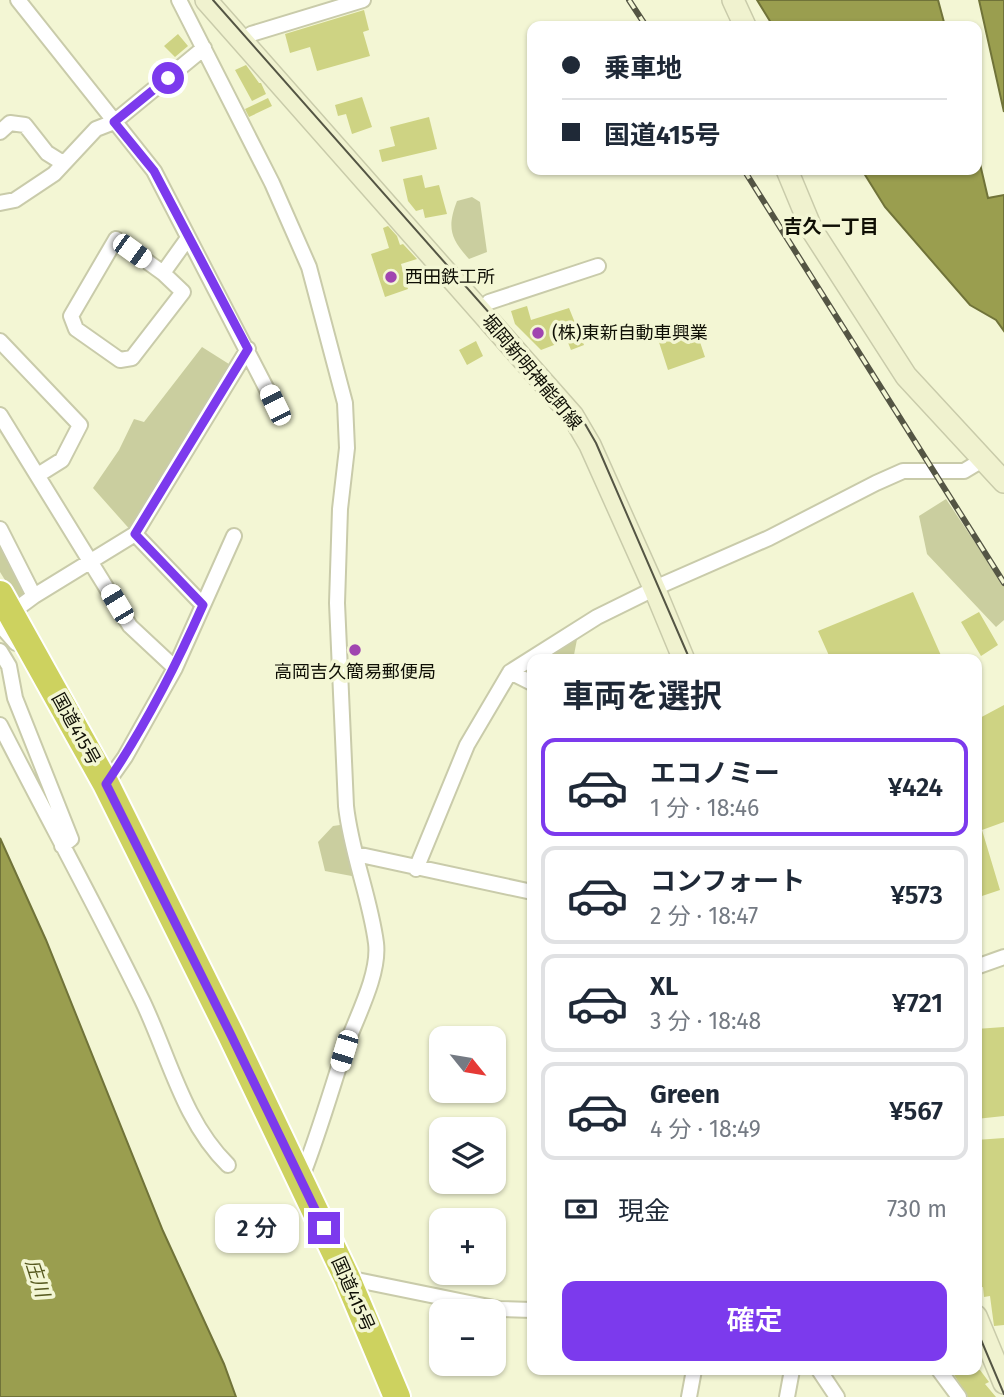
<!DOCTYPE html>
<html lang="ja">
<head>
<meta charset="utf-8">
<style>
	:root { --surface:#fff; --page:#f2f2f3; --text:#1f2937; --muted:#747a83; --line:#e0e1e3; --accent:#7c3aed }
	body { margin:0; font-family:"Fira Sans","Noto Sans JP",sans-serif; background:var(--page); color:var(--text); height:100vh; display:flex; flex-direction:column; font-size:26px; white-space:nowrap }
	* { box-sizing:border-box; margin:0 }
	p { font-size:23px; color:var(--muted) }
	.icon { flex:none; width:38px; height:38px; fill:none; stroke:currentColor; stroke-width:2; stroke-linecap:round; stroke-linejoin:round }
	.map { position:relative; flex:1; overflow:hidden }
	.details { position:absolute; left:527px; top:654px; width:455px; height:721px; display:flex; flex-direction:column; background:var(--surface); border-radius:14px; box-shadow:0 2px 5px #0004 }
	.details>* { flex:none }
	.top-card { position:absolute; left:527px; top:21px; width:455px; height:154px; border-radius:14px; box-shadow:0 2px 5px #0004; display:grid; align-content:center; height:154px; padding:0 35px; background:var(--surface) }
	.needle { width:46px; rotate:120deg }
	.buttons { position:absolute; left:429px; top:1026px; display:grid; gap:14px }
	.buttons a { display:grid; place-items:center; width:77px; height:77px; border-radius:14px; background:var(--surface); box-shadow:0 2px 5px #0004; font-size:35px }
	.end { position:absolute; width:32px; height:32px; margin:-16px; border:9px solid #7c3aed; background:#fff; box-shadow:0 0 0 4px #fff }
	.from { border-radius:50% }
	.bubble { position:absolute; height:49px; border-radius:14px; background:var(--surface); box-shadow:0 2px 5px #0004; font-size:23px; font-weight:600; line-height:49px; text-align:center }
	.car { position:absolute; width:21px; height:42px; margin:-21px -10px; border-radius:9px; box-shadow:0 0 5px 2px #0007; background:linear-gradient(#fff 24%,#345 0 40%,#fff 0 76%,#345 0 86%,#fff 0) }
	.top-card b { display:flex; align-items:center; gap:24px; height:66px; font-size:26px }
	.top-card b+b { border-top:2px solid var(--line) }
	.top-card i { width:18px; height:18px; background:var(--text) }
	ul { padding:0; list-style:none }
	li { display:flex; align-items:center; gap:21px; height:98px; margin:0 14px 10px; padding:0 21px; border:4px solid var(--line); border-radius:14px }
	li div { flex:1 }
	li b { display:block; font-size:26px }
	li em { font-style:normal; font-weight:600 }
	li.on { border-color:var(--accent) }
	li>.icon { width:63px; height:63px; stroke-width:1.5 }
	h2 { padding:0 35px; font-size:32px; line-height:84px }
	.pay { display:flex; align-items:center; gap:18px; height:77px; padding:0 35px; font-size:26px }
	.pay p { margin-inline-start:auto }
	.cta { display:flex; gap:14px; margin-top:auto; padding:14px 35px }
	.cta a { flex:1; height:80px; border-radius:14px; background:var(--accent); color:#fff; font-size:28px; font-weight:600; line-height:80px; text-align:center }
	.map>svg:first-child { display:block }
	.green { fill:#cace9f }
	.water { fill:#9a9e4f; stroke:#707339; stroke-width:2 }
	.building { fill:#ced383 }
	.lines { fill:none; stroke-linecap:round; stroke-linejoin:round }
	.street-casing { stroke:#c9cbaa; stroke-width:18 }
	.secondary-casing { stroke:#c9cbaa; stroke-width:24 }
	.highway-casing { stroke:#fff; stroke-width:30 }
	.street { stroke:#fff; stroke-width:14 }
	.secondary { stroke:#f0f2cf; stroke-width:21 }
	.highway { stroke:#cdd25f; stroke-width:26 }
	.tram { stroke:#545544; stroke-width:2 }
	.rail-casing { stroke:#545544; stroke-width:6 }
	.rail { stroke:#f3f6d4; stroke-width:3.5; stroke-dasharray:10; stroke-linecap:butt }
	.route { stroke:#7c3aed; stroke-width:9 }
	.poi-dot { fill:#a045b0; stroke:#f3f6d4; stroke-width:2.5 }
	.labels { text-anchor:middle; stroke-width:7; stroke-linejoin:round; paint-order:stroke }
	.poi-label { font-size:18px; fill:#0f0f05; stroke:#f3f6d4; text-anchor:start }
	.street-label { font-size:18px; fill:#0f0f05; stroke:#f3f6d4 }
	.neighbourhood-label { font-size:19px; font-weight:bold; fill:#0f0f05; stroke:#f3f6d4 }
	.water-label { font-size:19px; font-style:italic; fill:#575a20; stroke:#f3f6d4 }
</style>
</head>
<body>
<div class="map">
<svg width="1004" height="1397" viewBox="0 0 1004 1397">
	<rect width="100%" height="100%" fill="#f3f6d4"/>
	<!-- green -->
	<path class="green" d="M472,197l8,5 7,50 -18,7c-19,-21 -22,-32 -12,-58z
		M202,347l38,24 -107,162 -40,-45 26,-38 15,-31 10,3z
		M946,499l58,87v34l-8,7 -69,-73 -8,-38z
		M0,529l34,67 -13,10 -21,-34z
		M579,629l-6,31h-41v23l-22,-11z
		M347,824l10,53 -32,-6 -7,-29 15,-16z"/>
	<!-- water -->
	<path class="water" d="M757,0h181l7,26h-172z
		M979,0h25v112z
		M977,151l11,47 16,-3v136l-8,-11 -26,-15 -85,-98 -23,-37h114z
		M0,838l46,102 117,291 61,133 12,33h-236z"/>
	<!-- building -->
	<path class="building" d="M364,10l5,20 -6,2 7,24 -53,15 -7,-24 -20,6 -5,-19z
		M178,34l10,12 -13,11 -11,-11z
		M246,65l13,18h2l5,11 -14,7 -17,-31z
		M362,97l10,30 -20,7 -6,-20 -8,2 -3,-11z
		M268,98l4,8 -23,11 -4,-8z
		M429,117l8,32 -55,13 -3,-12 16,-4 -5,-19z
		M422,175l3,13 14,-3 8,29 -22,4 -2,-9 -7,2 -8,-10 -5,-22z
		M388,226l9,10 3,9 3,-1 14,15 -16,5 7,25 -23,8 -14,-43 18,-6 -6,-20z
		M527,306l4,14 38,-12 15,37 -13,5 -4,-10 -26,10 -26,-26 -4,-13z
		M693,321l12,36 -37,13 -12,-37z
		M476,341l7,15 -16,9 -8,-15z
		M913,592l30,68h-112l-13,-29z
		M979,612l19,33 -17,11 -20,-34z
		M1004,705v117l-22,8 18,60 -24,8v-178z
		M1004,1027v89l-28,3v-90z
		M1004,1138v187l-10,1 -4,-30 -6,1 -1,-10 -5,1 -2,-148z
		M951,1370h29l9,12 -4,2 11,13h-28z"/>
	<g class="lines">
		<defs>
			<path id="street" d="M18,0l136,171 121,234
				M179,0l93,183 37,84 36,136 2,45 -7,61 -3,94 9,203c5,47 24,91 30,137 4,32 -21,77 -32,108 -14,43 -26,85 -43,128
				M251,34l112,-34
				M0,132l10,-9 15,2 22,28 16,10
				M0,203l15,-3 39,-26 42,-45 18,-7 90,-74
				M163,273l-47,-34 -45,77 5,13 44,31 12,-2 51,-66 -20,-19 25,-35
				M489,302l109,-36
				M0,341l80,84 -18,35 -24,15
				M0,415l130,211 45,42
				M0,529l34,67
				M135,534l68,71
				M11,613l23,-17 101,-62 113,-185
				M0,625l16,18
				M0,651l9,15 6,32 56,141 -9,7
				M510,672l22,11
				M0,725c47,92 97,183 142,275 27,56 41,121 86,165
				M106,784l19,-27 50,-89 59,-132
				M356,854l176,38
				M416,869l51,-124 43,-73 87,-55 67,-33 105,-46 107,-55 27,-12h61l20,-12
				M976,967l28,-10
				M347,1278l152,31 33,1
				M819,1370l18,27
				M939,1370l20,27
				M689,1397l5,-27
				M787,1397l5,-27"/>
			<path id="secondary" d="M206,0l367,416 17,29 65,145 29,70
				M733,0l12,26
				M787,170l25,60 94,146 98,106
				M976,1316l28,67"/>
			<path id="highway" d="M0,594l106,190 125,251 116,243 50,119"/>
		</defs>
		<!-- street casing -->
		<use href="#street" class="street-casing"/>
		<!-- secondary casing -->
		<use href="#secondary" class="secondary-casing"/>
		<!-- highway casing -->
		<use href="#highway" class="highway-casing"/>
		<!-- street -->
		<use href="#street" class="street"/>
		<!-- secondary -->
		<use href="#secondary" class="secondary"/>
		<!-- highway -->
		<use href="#highway" class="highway"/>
		<!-- tram -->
		<path class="tram" d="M213,0l368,417 15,26 94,217
			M976,1328l28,66"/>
		<defs>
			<path id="rail" d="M629,0l17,26
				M744,170l260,413"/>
		</defs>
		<!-- rail casing -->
		<use href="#rail" class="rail-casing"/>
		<!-- rail -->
		<use href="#rail" class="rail"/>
	</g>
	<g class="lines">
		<!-- route -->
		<path class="route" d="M168,78l-54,44 40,49 94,178 -113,185 68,71c-28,63 -58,122 -97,179l125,251 93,193"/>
	</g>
	<!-- markers -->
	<g class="poi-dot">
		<circle cx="391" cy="277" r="7"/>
		<circle cx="538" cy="333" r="7"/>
		<circle cx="355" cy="650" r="7"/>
	</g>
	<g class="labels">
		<!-- poi labels -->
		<g class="poi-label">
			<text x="405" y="283">西田鉄工所</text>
			<text x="552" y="339">(株)東新自動車興業</text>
			<text x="355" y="678" text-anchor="middle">高岡吉久簡易郵便局</text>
		</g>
		<!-- street labels -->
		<g class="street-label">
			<text transform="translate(532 372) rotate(50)" y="6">堀岡新明神能町線</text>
			<text transform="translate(76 729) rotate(61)" y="6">国道415号</text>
			<text transform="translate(353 1294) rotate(66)" y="6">国道415号</text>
		</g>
		<!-- neighbourhood labels -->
		<g class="neighbourhood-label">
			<text x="831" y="233">吉久一丁目</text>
		</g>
		<!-- water labels -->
		<g class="water-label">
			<text transform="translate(38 1278) rotate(72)" y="7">庄川</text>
		</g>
	</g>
</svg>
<div class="buttons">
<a><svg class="needle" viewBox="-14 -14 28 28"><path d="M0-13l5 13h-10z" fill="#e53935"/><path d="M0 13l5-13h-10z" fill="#747a83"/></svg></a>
<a><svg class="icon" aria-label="layers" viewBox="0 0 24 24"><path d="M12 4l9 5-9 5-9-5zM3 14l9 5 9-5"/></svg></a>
<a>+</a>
<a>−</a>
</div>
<i class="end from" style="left:168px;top:78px"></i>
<i class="end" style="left:324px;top:1228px"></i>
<div class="bubble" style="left:215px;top:1204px;width:84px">2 分</div>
<i class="car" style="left:132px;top:251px;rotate:126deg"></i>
<i class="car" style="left:275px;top:405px;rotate:334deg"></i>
<i class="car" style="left:117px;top:604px;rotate:329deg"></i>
<i class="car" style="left:344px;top:1051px;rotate:197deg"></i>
<div class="top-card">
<b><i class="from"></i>乗車地</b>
<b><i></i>国道415号</b>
</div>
<section class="details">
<h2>車両を選択</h2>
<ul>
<li class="on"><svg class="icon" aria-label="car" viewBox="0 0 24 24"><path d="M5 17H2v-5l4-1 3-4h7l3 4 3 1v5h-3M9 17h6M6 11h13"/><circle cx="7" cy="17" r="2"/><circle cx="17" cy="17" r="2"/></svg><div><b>エコノミー</b><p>1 分 · 18:46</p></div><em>¥424</em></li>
<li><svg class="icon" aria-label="car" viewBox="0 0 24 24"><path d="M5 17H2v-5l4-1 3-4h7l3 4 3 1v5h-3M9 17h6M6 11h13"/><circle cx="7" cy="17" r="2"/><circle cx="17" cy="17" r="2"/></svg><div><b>コンフォート</b><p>2 分 · 18:47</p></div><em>¥573</em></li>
<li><svg class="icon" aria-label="car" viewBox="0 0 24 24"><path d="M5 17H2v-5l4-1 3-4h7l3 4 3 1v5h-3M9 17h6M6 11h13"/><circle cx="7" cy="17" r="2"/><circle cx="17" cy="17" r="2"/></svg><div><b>XL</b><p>3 分 · 18:48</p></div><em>¥721</em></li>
<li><svg class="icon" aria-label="car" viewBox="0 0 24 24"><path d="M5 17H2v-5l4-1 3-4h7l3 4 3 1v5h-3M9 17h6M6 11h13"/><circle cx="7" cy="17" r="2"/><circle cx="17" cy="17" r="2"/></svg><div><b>Green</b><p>4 分 · 18:49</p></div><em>¥567</em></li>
</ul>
<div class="pay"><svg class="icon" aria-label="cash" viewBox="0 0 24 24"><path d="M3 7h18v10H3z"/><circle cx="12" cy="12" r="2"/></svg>現金<p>730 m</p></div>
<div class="cta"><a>確定</a></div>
</section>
</div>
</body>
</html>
